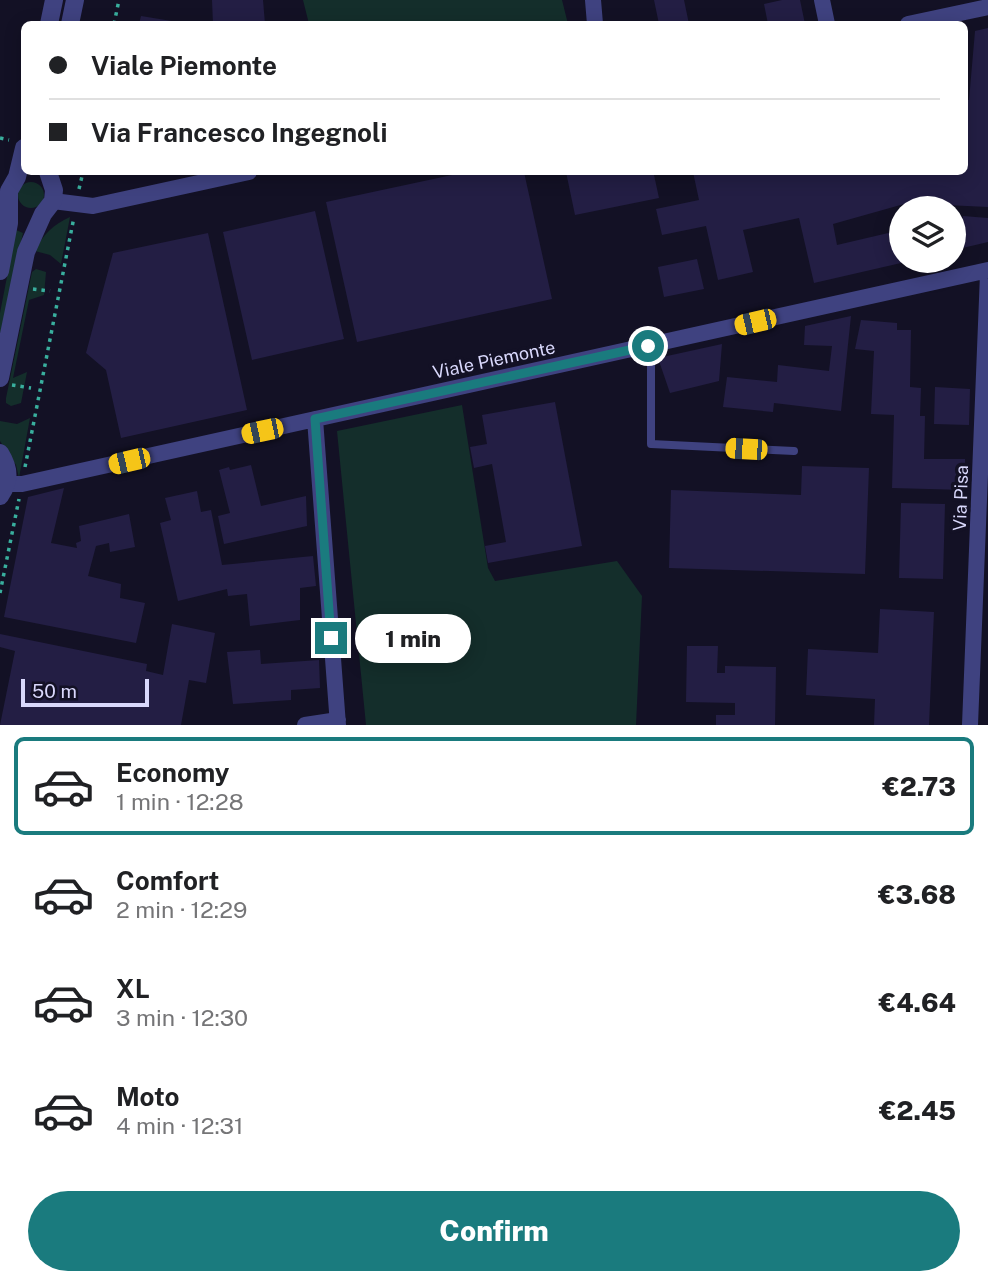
<!DOCTYPE html>
<html lang="en">
<head>
<meta charset="utf-8">
<style>
	:root { --surface:#fff; --page:#f2f2f2; --text:#202124; --muted:#757577; --line:#e0e0e0; --accent:#1a7b7e }
	body { margin:0; font-family:"Public Sans",sans-serif; background:var(--page); color:var(--text); height:100vh; display:flex; flex-direction:column; font-size:26px; white-space:nowrap }
	* { box-sizing:border-box; margin:0 }
	p { font-size:23px; color:var(--muted) }
	.icon { flex:none; width:38px; height:38px; fill:none; stroke:currentColor; stroke-width:2; stroke-linecap:round; stroke-linejoin:round }
	.map { position:relative; height:725px; overflow:hidden }
	.panel { display:flex; flex-direction:column; background:var(--surface); flex:1 }
	.panel>* { flex:none }
	.guide { position:absolute; left:21px; top:21px; width:947px; height:154px; border-radius:10px; box-shadow:0 4px 18px #0003; display:grid; align-content:center; height:154px; padding:0 28px; background:var(--surface) }
	.controls { position:absolute; left:889px; top:196px; display:grid; gap:14px }
	.controls a { display:grid; place-items:center; width:77px; height:77px; border-radius:50%; background:var(--surface); box-shadow:0 4px 18px #0003; font-size:35px }
	.scale { position:absolute; left:21px; bottom:18px; width:128px; box-sizing:border-box; padding-left:7px; border:4px solid #d9d8fc; border-top:0; font-size:19px; line-height:24px; white-space:nowrap; color:#d9d8fc; -webkit-text-stroke:5px #131125; paint-order:stroke }
	.end { position:absolute; width:32px; height:32px; margin:-16px; border:9px solid #1a7b7e; background:#fff; box-shadow:0 0 0 4px #fff }
	.from { border-radius:50% }
	.bubble { position:absolute; height:49px; border-radius:24px; background:var(--surface); box-shadow:0 4px 18px #0003; font-size:23px; font-weight:800; line-height:49px; text-align:center }
	.car { position:absolute; width:21px; height:42px; margin:-21px -10px; border-radius:9px; box-shadow:0 0 5px 2px #0007; background:linear-gradient(#f5c518 24%,#345 0 40%,#f5c518 0 76%,#345 0 86%,#f5c518 0) }
	.guide b { display:flex; align-items:center; gap:24px; height:66px; font-size:26px }
	.guide b+b { border-top:2px solid var(--line) }
	.guide i { width:18px; height:18px; background:var(--text) }
	ul { padding:12px 0 0; list-style:none }
	li { display:flex; align-items:center; gap:21px; height:98px; margin:0 14px 10px; padding:0 14px; border:4px solid transparent; border-radius:10px }
	li div { flex:1 }
	li b { display:block; font-size:26px }
	li em { font-style:normal; font-weight:800 }
	li.current { border-color:var(--accent) }
	li>.icon { width:63px; height:63px; stroke-width:1.5 }
	.button { display:flex; gap:14px; margin-top:auto; padding:14px 28px }
	.button a { flex:1; height:80px; border-radius:42px; background:var(--accent); color:#fff; font-size:28px; font-weight:800; line-height:80px; text-align:center }
	.map>svg:first-child { display:block }
	.green { fill:#142e2b }
	.building { fill:#231e44 }
	.lines { fill:none; stroke-linecap:round; stroke-linejoin:round }
	.path { stroke:#39af9e; stroke-width:3.5; stroke-dasharray:3.5 5; stroke-linecap:butt }
	.service { stroke:#3f4280; stroke-width:8 }
	.minor { stroke:#3f4280; stroke-width:16 }
	.tertiary { stroke:#3f4280; stroke-width:18 }
	.route { stroke:#1a7b7e; stroke-width:9 }
	.labels { text-anchor:middle; stroke-width:7; stroke-linejoin:round; paint-order:stroke }
	.street-label { font-size:18px; fill:#d9d8fc; stroke:#131125 }
</style>
</head>
<body>
<div class="map">
<svg width="988" height="725" viewBox="0 0 988 725">
	<rect width="100%" height="100%" fill="#131125"/>
	<!-- green -->
	<path class="green" d="M303,0h259l6,24h-259z
		M18 195a13 13 0 1 1 26 0a13 13 0 1 1-26 0Z
		M70,217l-9,47 -11,-9 -15,-4c8,-17 18,-26 35,-34z
		M16,230l7,3 -23,103v-23z
		M36,269l10,3 -2,23 -15,5 -16,78 14,-6 -6,31 -10,3 -5,-3v-5l26,-126z
		M462,405l26,163 7,13 122,-20 25,35 -6,129h-270l-29,-294z
		M30,418l-11,60 -3,-13 -16,-24v-20l17,3z"/>
	<!-- building -->
	<path class="building" d="M212,0h51l2,24h-52z
		M654,0h30l5,24h-30z
		M782,0h18l5,24h-37l-4,-20z
		M141,16l43,7v1h-45z
		M988,28v179l-63,-3v4h-22l1,-4 -71,20 4,21 64,-15v33l-87,20 -15,-65 -56,12 10,42 -35,8 -12,-54 -44,9 -6,-26 43,-9 -6,-28h271v-73l5,1 6,-69z
		M466,172h58l28,127 -195,43 -31,-140z
		M566,172h98v1l-10,2 5,23 -84,17z
		M315,211l29,128 -92,21 -29,-128z
		M963,216l25,2v24l-34,8v-11l7,-1z
		M208,233l39,177 -126,28 -15,-68 -20,-17 27,-100z
		M697,259l7,30 -40,8 -6,-30z
		M851,316l-10,95 -67,-8 -1,9 -50,-5 4,-30 50,5 1,-17 51,6 3,-25 -28,-1 1,-19z
		M861,320l36,3v7h14l-1,57 11,1 -1,28h5l-1,43h41v31l-73,-2 2,-73 -23,-1 3,-63 -19,-2z
		M722,344l-3,37 -49,12 -12,-35z
		M935,387l35,2 -1,36 -35,-1z
		M555,402l27,144 -94,17 -3,-17 21,-4 -14,-78 -18,4 -4,-21 17,-3 -5,-29z
		M251,465l10,41 45,-10 1,30 -83,18 -6,-28 12,-3 -11,-43 10,-3 1,3z
		M802,466l67,2 -4,106 -196,-6 2,-78 130,5z
		M64,488l-13,55 26,5 -1,-5 5,-2 -2,-15 50,-12 6,33 -25,5 -1,-9 -13,3 -8,30 33,8 -1,14 25,5 -9,40 -132,-26 24,-120z
		M197,491l4,21 10,-2 11,55 91,-9 3,30 -16,2v32l-50,6 -3,-32 -19,2 -1,-7 -49,12 -18,-78 11,-3 -6,-22z
		M901,503l44,1 -2,75 -44,-1z
		M880,609l54,3 -5,113h-55l1,-26 -69,-4 2,-46 70,4z
		M172,624l43,9 -9,50 -17,-3 -8,45h-181l15,-74 -15,-4v-13l147,30 -1,7 17,4z
		M687,646h31l-1,27h8v-7l51,1 -1,58h-59v-10h19v-12l-49,-1z
		M260,650l1,14 58,-4 1,28 -29,2v10l-58,4 -6,-52z"/>
	<g class="lines">
		<!-- path -->
		<path class="path" d="M114,24l5,-24
			M0,138l9,2
			M79,189l4,-17
			M33,289l17,2
			M12,385l19,3
			M25,467l49,-250
			M0,593l19,-94"/>
		<!-- service -->
		<path class="service" d="M648,346l3,9v89l143,7"/>
		<!-- minor -->
		<path class="minor" d="M593,0l2,24
			M822,0l5,24
			M908,24l80,-17
			M53,201l40,5 156,-34
			M315,419l23,306
			M7,484h15l966,-214
			M305,725l33,-5
			M970,725l18,-451"/>
		<!-- tertiary -->
		<path class="tertiary" d="M49,24l5,-24
			M70,24l5,-24
			M0,271l9,-48v-32l8,-14 7,-29
			M0,378l26,-126 17,-38 10,-13 1,-11 -6,-18
			M0,453c10,16 10,28 0,43"/>
	</g>
	<g class="lines">
		<!-- route -->
		<path class="route" d="M331,638l-16,-219 333,-73"/>
	</g>
	<g class="labels">
		<!-- street labels -->
		<g class="street-label">
			<text transform="translate(494 360) rotate(-12)" y="6">Viale Piemonte</text>
			<text transform="translate(961 498) rotate(-88)" y="6">Via Pisa</text>
		</g>
	</g>
</svg>
<div class="controls">
<a><svg class="icon" aria-label="layers" viewBox="0 0 24 24"><path d="M12 4l9 5-9 5-9-5zM3 14l9 5 9-5"/></svg></a>
</div>
<div class="scale">50 m</div>
<i class="end from" style="left:648px;top:346px"></i>
<i class="end" style="left:331px;top:638px"></i>
<div class="bubble" style="left:355px;top:614px;width:116px">1 min</div>
<i class="car" style="left:755px;top:322px;rotate:257deg"></i>
<i class="car" style="left:262px;top:431px;rotate:258deg"></i>
<i class="car" style="left:746px;top:449px;rotate:273deg"></i>
<i class="car" style="left:129px;top:461px;rotate:257deg"></i>
<div class="guide">
<b><i class="from"></i>Viale Piemonte</b>
<b><i></i>Via Francesco Ingegnoli</b>
</div>
</div>
<section class="panel">
<ul>
<li class="current"><svg class="icon" aria-label="car" viewBox="0 0 24 24"><path d="M5 17H2v-5l4-1 3-4h7l3 4 3 1v5h-3M9 17h6M6 11h13"/><circle cx="7" cy="17" r="2"/><circle cx="17" cy="17" r="2"/></svg><div><b>Economy</b><p>1 min · 12:28</p></div><em>€2.73</em></li>
<li><svg class="icon" aria-label="car" viewBox="0 0 24 24"><path d="M5 17H2v-5l4-1 3-4h7l3 4 3 1v5h-3M9 17h6M6 11h13"/><circle cx="7" cy="17" r="2"/><circle cx="17" cy="17" r="2"/></svg><div><b>Comfort</b><p>2 min · 12:29</p></div><em>€3.68</em></li>
<li><svg class="icon" aria-label="car" viewBox="0 0 24 24"><path d="M5 17H2v-5l4-1 3-4h7l3 4 3 1v5h-3M9 17h6M6 11h13"/><circle cx="7" cy="17" r="2"/><circle cx="17" cy="17" r="2"/></svg><div><b>XL</b><p>3 min · 12:30</p></div><em>€4.64</em></li>
<li><svg class="icon" aria-label="car" viewBox="0 0 24 24"><path d="M5 17H2v-5l4-1 3-4h7l3 4 3 1v5h-3M9 17h6M6 11h13"/><circle cx="7" cy="17" r="2"/><circle cx="17" cy="17" r="2"/></svg><div><b>Moto</b><p>4 min · 12:31</p></div><em>€2.45</em></li>
</ul>
<div class="button"><a>Confirm</a></div>
</section>
</body>
</html>
